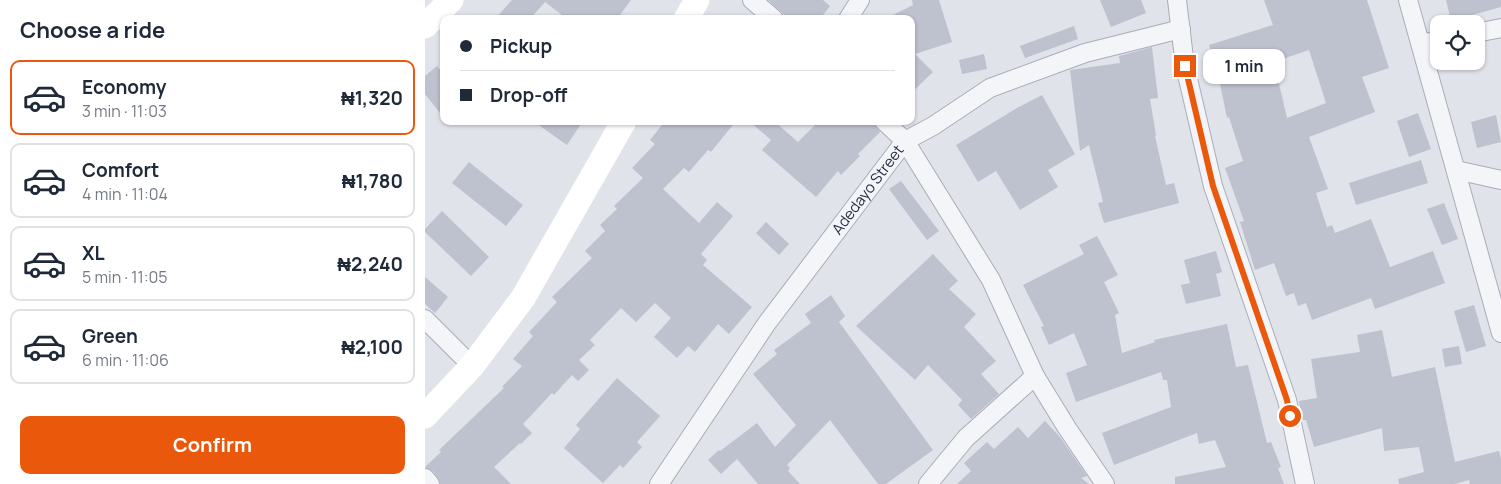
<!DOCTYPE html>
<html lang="en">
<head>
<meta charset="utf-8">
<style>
	:root { --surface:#fff; --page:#f2f2f3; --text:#1f2937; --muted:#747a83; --line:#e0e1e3; --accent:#ea580c }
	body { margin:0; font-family:Manrope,sans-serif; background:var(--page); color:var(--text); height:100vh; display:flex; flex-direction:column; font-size:19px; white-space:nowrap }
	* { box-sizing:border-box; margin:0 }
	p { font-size:16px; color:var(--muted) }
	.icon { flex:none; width:28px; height:28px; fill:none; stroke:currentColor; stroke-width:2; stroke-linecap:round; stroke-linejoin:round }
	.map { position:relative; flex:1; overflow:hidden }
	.side { display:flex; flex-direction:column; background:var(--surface); width:425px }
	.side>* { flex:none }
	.guide { position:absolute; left:15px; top:15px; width:475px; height:110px; border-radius:10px; box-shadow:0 1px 4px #0004; display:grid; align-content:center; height:110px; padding:0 20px; background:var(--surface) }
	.controls { position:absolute; left:1005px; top:15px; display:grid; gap:10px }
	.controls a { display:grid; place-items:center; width:55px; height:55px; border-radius:10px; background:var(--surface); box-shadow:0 1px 4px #0004; font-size:25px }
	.end { position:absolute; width:22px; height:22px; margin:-11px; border:6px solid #ea580c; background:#fff; box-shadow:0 0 0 2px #fff }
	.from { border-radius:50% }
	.bubble { position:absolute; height:35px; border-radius:10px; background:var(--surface); box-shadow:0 1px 4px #0004; font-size:16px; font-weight:700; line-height:35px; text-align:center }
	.guide b { display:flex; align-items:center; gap:18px; height:48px; font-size:19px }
	.guide b+b { border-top:1px solid var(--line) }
	.guide i { width:12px; height:12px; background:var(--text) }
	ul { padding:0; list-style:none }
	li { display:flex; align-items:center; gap:15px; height:75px; margin:0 10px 8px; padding:0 10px; border:2px solid var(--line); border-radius:10px }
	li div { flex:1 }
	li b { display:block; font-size:19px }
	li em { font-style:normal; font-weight:700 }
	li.on { border-color:var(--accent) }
	li>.icon { width:45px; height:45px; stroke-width:1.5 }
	h2 { padding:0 20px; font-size:22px; line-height:60px }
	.button { display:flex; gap:10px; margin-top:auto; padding:10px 20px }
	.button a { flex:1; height:58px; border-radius:10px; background:var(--accent); color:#fff; font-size:20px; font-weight:700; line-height:58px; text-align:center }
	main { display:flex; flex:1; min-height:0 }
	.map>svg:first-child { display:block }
	.building { fill:#bec1ce; fill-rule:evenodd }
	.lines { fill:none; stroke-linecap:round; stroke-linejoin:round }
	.street-casing { stroke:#aaacb9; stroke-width:20 }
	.street { stroke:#f4f5f9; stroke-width:18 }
	.secondary { stroke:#fff; stroke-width:25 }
	.route { stroke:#ea580c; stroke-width:6 }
	.labels { text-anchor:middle; stroke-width:4; stroke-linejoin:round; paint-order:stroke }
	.street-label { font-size:15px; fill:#282d44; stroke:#f1f2f8 }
</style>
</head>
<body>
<main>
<section class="side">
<h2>Choose a ride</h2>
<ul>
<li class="on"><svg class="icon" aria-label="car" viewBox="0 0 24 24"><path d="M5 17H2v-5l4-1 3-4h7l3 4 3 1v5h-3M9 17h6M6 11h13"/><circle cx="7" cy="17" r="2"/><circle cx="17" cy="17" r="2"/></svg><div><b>Economy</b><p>3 min · 11:03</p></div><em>₦1,320</em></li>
<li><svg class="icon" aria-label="car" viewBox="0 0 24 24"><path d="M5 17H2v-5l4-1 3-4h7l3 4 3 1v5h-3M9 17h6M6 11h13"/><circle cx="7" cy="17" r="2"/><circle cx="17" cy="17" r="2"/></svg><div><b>Comfort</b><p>4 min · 11:04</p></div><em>₦1,780</em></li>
<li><svg class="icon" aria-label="car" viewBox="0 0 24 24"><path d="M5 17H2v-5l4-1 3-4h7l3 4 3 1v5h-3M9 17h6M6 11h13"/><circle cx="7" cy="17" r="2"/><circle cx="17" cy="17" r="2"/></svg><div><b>XL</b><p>5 min · 11:05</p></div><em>₦2,240</em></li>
<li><svg class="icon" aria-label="car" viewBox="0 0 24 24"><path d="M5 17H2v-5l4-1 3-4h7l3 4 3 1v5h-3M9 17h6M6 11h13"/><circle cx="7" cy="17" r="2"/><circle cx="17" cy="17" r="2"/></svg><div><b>Green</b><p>6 min · 11:06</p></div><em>₦2,100</em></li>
</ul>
<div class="button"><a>Confirm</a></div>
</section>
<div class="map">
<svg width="1076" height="484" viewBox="0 0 1076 484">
	<rect width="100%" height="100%" fill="#e1e3eb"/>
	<!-- building -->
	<path class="building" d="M87,0h119l-14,19h-50l-22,-17 -15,17h-35z
		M343,0h55l7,6 -10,13h-31z
		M487,0h27l13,42 -37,12 18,18 -22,21v-74h-26l28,-14z
		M675,0h41l5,13 -35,14z
		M839,0h103l22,68 -27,9 13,35 -66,25 19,52 -12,4 11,34 5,-2 3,8 36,-14 19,48 43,-16 12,32 -70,26 -4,-11 -59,22 -6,-17 -8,3 -4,-13 -8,3 -12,-33 -19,7 -15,-48 4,-1 -19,-53 18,-7 -14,-44 -2,1 -7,-34h1l-12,-39 64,-20zM884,50l17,53 -39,15 -13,-56z
		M1021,0h55v7l-50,14z
		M649,26l4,13 -53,19 -5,-12z
		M727,47l6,51 -8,1 6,36 -1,1 11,49 8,-2 5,20 -75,20 -6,-20 5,-1 -14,-57 -9,6 -10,-81 50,-7 -1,-7z
		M559,54l3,15 -25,5 -3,-14z
		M12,66l7,9v43l-19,-24v-18z
		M617,95l33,59 -27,16 10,17 -38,23 -24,-39 -18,11 -22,-37 61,-37z
		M993,113l13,36 -22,8 -12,-36z
		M1071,115l5,27 -24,6 -6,-26z
		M108,121h50l-16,24z
		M240,121h71l-25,31 -3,-2 -19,22 -5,-4 -21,21 36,34 18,-21 16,14 -32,38 6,6 -4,5 49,42 -23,27 -11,-10 -23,28 -7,-6 -11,12 -23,-21 17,-19 -16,-15 -19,19 -15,-14 -31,32 5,5 -16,15 10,10 -11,11 -6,-6 -18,20 -2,-2 -29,31 9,9 -11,11 -1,-1 -26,24 17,17h-71l-2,-6 -5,-7 -8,-4 16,-15 -2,-2 65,-62 -2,-1 20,-21 -9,-7 20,-23 -4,-4 28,-30 -5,-5 40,-39 -7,-7 20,-20 -5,-6 17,-16 -3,-3 29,-28 -11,-10 23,-24 -5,-4z
		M324,121h25l24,21 21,-21h55v3l6,8 -22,22 2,2 -19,19 -3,-4 -22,26 -54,-47 9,-10z
		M996,160l7,23 -72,22 -7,-22z
		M44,162l54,43 -17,21 -54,-43z
		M476,181l38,50 -12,9 -38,-51z
		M1019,203l14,36 -16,6 -15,-36z
		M17,211l47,46 -18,19 -46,-44v-3z
		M341,222l23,22 -10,11 -23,-22z
		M672,236l21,39 -14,7 15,31 -4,2 7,38 33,-11 -1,-2 73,-16 9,43 12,-2 19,78 4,-1 10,25 -3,1 6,16h-109v-7l51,-10 -11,-27 -16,4 -2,-11 -83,32 -12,-32 69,-26 -4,-27h-4l-2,-8 -85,30 -10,-29 21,-8 -13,-32 -25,12 -8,-18 3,-1 -21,-41 61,-31 -5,-9z
		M791,251l6,21 -6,2 5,22 -35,8 -5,-19 9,-2 -6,-23z
		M508,254l25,27 -9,8 27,25 -12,13 32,34 -15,13 18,20 -28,25 -13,-14 4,-5 -34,-35 -13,15 -59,-54z
		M0,277l23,20 -13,16 -10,-9z
		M406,295l14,21 -6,6 94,128 -47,34h-8l-48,-64 -43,45 3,3 -2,3 12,13h-42l-21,-25 -16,15 -13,-14 11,-10 1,1 37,-28 18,24 21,-22 -43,-51 24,-20 -3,-4 37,-27 -6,-9z
		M1049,305l12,41 -20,6 -12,-41z
		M957,330l10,47 43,-10 20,95 44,-11 2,8v25h-31l-1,-4 -14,4h-56l-1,-5 26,-7 -5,-25 -35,4 -2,-23 -68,19 -8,-27h-4l-3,-19 18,-3 -6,-39 49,-7 -3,-17z
		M1034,346l3,18 -17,3 -3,-18z
		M192,378l43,38 -23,26 5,5 -19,21 -3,-3 -17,18 -39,-35 16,-19 -4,-4z
		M620,421l15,16 27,39 -6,2 8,6h-132l14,-13 -7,-8 23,-21 7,7 24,-22 10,11z"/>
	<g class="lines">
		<defs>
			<g id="street">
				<path d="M327,0l22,19"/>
				<path d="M752,0l8,66 28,120 74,214 18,84"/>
				<path d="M983,0l93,333"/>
				<path d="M423,19l12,-19"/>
				<path d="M1051,33l25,-5"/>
				<path d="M996,44l18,-4"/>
				<path d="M459,121l21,20 86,139 44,96 32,52 38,56"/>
				<path d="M1031,170l45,10"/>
				<path d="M0,319l47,47"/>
				<path d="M0,478l5,6"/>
				<path id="s1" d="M234,484l108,-161 138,-182 28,-15 57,-38 95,-35 96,-24"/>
				<path d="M503,484l38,-46 69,-62"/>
			</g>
		</defs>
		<!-- street casing -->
		<use href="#street" class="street-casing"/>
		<!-- street -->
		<use href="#street" class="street"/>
		<!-- secondary -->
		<path class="secondary" d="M261,19l11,-19
			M0,26l26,-26
			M0,416l47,-50 51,-68 101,-177"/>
	</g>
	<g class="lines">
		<!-- route -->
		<path class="route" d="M760,66l28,120 74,214 3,16"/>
	</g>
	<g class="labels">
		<!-- street labels -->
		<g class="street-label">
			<text dy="5" stroke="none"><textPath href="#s1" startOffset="361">Adedayo Street</textPath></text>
		</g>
	</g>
</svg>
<div class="controls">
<a><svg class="icon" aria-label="locate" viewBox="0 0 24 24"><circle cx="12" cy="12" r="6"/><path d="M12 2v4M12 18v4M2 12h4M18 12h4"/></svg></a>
</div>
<i class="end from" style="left:865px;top:416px"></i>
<i class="end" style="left:760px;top:66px"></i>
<div class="bubble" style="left:778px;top:49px;width:82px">1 min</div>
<div class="guide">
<b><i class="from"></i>Pickup</b>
<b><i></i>Drop-off</b>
</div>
</div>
</main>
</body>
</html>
